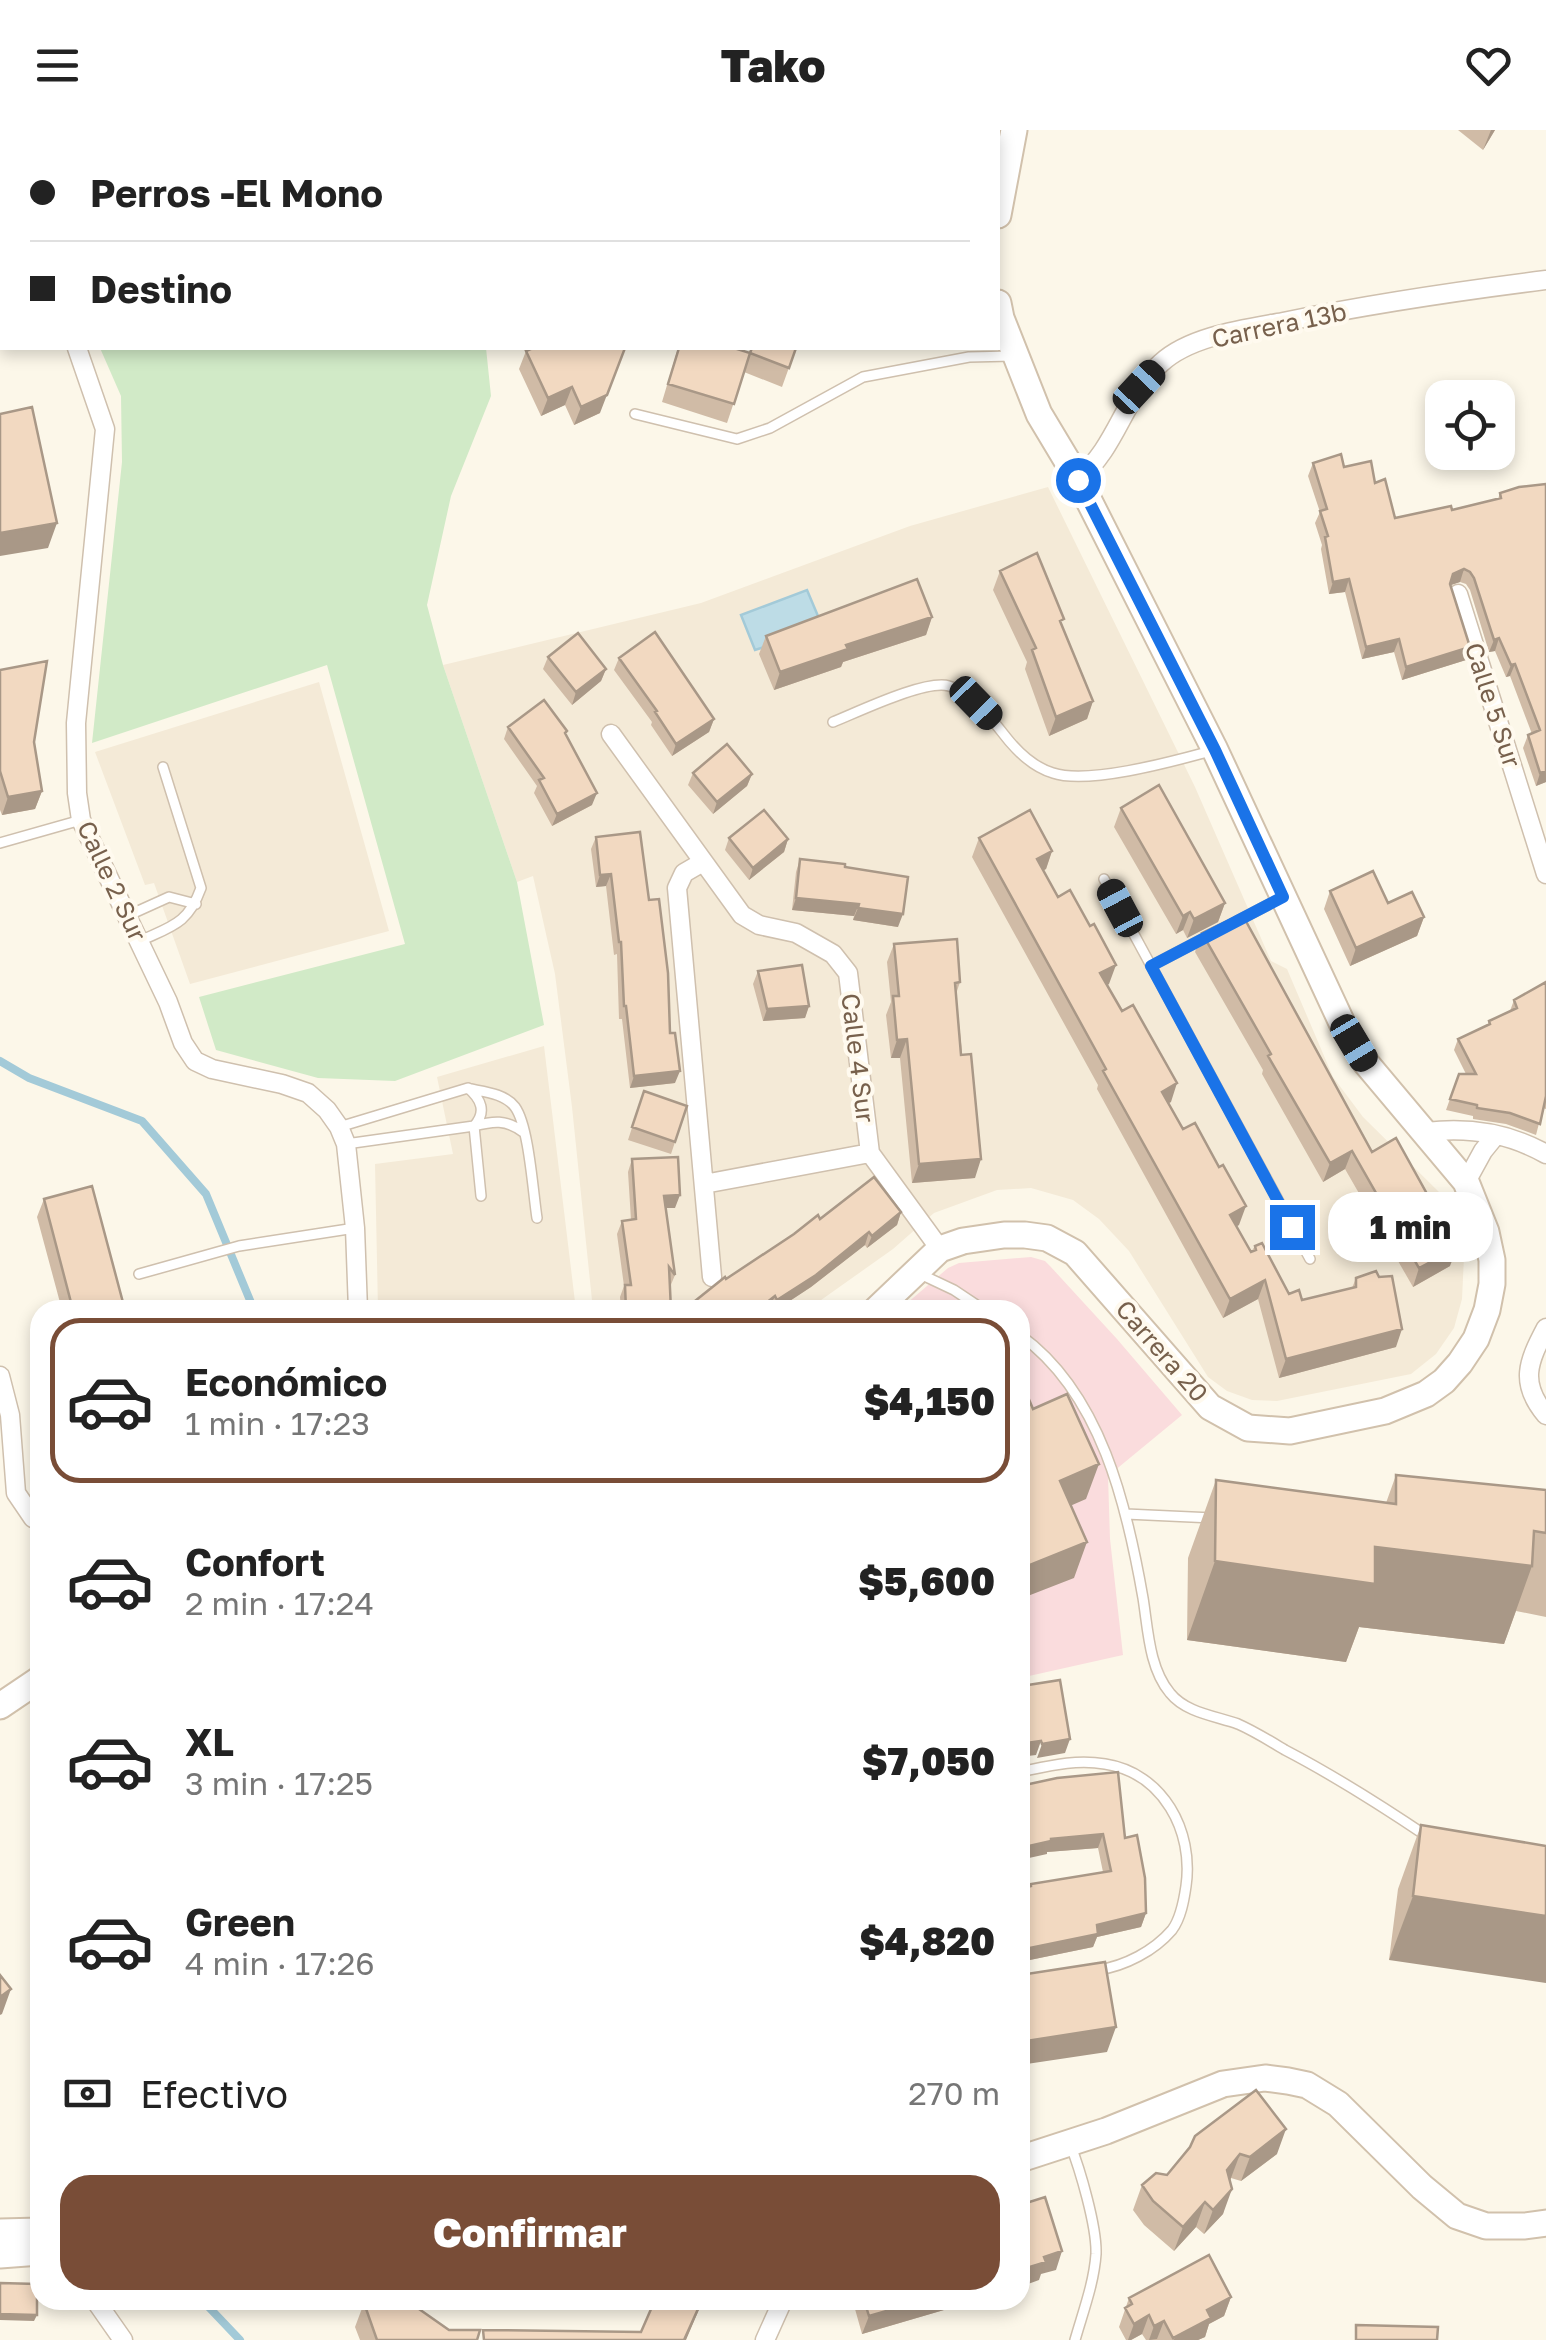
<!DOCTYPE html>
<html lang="es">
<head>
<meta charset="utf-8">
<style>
	:root { --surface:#fff; --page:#f2f2f2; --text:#222; --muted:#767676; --line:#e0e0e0; --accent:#794d37 }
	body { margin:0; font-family:"Golos Text",sans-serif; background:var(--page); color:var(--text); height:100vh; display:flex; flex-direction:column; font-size:38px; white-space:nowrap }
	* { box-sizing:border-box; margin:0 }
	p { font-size:32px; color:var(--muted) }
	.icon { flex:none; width:55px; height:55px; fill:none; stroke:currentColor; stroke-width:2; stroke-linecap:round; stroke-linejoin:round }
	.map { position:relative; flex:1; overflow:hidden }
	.details { position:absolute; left:30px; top:1170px; width:1000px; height:1010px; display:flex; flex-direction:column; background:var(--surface); border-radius:30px; box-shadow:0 5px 15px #0003 }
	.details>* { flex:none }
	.guide { position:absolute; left:0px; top:0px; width:1000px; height:220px; box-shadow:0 5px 15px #0003; display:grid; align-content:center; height:220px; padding:0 30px; background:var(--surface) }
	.buttons { position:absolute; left:1425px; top:250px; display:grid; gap:20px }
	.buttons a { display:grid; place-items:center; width:90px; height:90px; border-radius:20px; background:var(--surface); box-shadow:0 5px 15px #0003; font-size:50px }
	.end { position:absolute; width:45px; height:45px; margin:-22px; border:12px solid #1a73e8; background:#fff; box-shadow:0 0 0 5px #fff }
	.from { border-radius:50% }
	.bubble { position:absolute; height:70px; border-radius:30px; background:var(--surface); box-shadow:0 5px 15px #0003; font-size:32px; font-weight:800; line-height:70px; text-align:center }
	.car { position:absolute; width:30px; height:60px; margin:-30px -15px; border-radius:12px; box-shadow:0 0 8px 2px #0007; background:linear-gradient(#222 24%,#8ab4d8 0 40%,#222 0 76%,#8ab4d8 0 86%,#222 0) }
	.guide b { display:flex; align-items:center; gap:35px; height:95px; font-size:38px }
	.guide b+b { border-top:2px solid var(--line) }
	.guide i { width:25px; height:25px; background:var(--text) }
	ul { padding:18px 0 0; list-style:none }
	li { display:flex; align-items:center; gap:30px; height:165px; margin:0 20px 15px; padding:0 10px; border:5px solid transparent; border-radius:30px }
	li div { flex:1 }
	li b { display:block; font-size:38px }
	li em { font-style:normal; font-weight:800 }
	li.active { border-color:var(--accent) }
	li>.icon { width:90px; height:90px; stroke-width:1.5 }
	.pay { display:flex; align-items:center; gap:25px; height:110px; padding:0 30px; font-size:38px }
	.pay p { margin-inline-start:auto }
	.primary-button { display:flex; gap:20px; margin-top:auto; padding:20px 30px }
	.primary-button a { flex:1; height:115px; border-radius:30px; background:var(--accent); color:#fff; font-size:40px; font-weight:800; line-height:115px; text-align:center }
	header { display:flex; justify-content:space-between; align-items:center; height:130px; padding:0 30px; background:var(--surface); font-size:45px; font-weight:800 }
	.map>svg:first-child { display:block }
	.residential { fill:#f4ead7 }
	.medical { fill:#fadcdd }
	.green { fill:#d1eac7 }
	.water { fill:#bddce6; stroke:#a3cad8; stroke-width:2.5 }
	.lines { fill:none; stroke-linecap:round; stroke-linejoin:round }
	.stream { stroke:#a3cad8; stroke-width:8 }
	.lane-casing { stroke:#cfc0ae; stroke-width:12 }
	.street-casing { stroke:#cfc0ae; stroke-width:21 }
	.secondary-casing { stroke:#d1c1ac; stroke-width:29 }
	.lane { stroke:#fff; stroke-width:9 }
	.street { stroke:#fff; stroke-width:18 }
	.secondary { stroke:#fff; stroke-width:25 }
	.wall { fill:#d0bba6 }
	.shaded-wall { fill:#a99887 }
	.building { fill:#f2d9c1; stroke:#a99887; stroke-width:2.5 }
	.route { stroke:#1a73e8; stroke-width:12 }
	.labels { text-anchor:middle; stroke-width:8; stroke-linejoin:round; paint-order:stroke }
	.street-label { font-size:25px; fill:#77604c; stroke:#fffaef }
</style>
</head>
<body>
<header><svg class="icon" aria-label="menu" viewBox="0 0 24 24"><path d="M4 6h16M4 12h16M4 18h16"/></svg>Tako<svg class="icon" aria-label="heart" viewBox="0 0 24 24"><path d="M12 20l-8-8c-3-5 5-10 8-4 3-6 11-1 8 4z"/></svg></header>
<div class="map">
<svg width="1546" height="2210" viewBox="0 0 1546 2210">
	<rect width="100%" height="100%" fill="#fcf7e9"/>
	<!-- residential -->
	<path class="residential" d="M1048,357l147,300 76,174 16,8 46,108 30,40 77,76 14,27 10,37 -2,42 -8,29 -18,26 -25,20 -134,27 -25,-1 -25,-9 -19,-14 -79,-126 -30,-32 -26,-19 -42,-12 -34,2 -63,23 -41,36 -86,61h-214l-21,-203 -17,-133 -22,-98 -16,6 -74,-217 258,-62 209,-77z
		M319,552l70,249 -199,53 -36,-101 -9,2 -50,-133z
		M544,916l32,264h-198l-3,-146 78,-10 -16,-77z"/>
	<!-- medical -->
	<path class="medical" d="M1031,1127l14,4 5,5 67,73 65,76 -74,61 2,63 13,116 -103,23v-368h-121l49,-42 11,-5z"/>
	<!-- green -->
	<path class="green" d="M5,0h475l-1,2h-474z
		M100,218h386l5,48 -40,100 -24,109 16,60 74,217 27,143 -149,56 -77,-3 -102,-28 -17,-53 206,-53 -78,-279 -235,78 30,-281 -1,-66z"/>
	<!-- water -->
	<path class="water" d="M807,460l16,38 -68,22 -14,-35z"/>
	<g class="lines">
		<!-- stream -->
		<path class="stream" d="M0,931l29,17 113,43 64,73 48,116
			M202,2170l38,40"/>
		<defs>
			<path id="lane" d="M774,2l3,-2
				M635,284l102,25 33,-11 93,-51 106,-20 43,-1
				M833,592c25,-10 93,-43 116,-36 26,7 45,37 61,56 12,14 26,26 43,31 35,12 121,-12 158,-22
				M0,713l81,-23
				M1104,749l206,380
				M127,786l42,-19 27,7
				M1237,791l44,-23
				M140,811c32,-15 48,-17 61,-53l-38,-121
				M1151,836l59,-31
				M471,959c15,3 34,5 44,18 14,19 18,86 22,111
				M339,997l129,-39c13,11 19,24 6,38l-128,18
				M481,1066l-7,-70c19,-5 32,-7 49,6
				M918,1143l36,17 30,20
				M139,1144l100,-28 116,-18
				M1020,1205c81,58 107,171 123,263 5,31 6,70 27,95 16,20 46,23 68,31 16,7 32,17 47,26 50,26 97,56 143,87
				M1126,1384l87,4
				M1020,1642c29,-6 55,-13 85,-8 58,9 89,67 81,122 -2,14 -5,32 -14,44 -18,21 -47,36 -74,40
				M1070,2014c10,25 27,83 26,110 -2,29 -13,58 -21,86"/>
			<path id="street" d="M0,180l2,1
				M77,218l28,81 -29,294 1,70 4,27 87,182 15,41 12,18 17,8 70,15 26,9 19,17 12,17 7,17 9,84 3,82
				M1078,349c40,-33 45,-82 83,-116 29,-27 84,-34 122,-41 87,-18 175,-31 263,-42
				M1458,464l88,280
				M611,604l131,181 17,10 37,8 37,21 15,19 22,180 70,96
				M703,732l-19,11 -7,15 35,389
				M1426,1002c42,-5 83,1 120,22
				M1466,1052l17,-31 13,-16
				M704,1054l166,-31
				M1546,1198c-18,34 -27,55 0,87
				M0,1246l10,39 6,78 17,25 7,3
				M95,2170l28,40
				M765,2210l18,-40"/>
			<path id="secondary" d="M998,85l16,-85
				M876,1180l64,-61 23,-8 41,-6h21l22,3 28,15 135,154 38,21 42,3 95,-20 41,-17 18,-13 16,-18 16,-24 11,-29 5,-26v-24l-6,-28 -20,-50 -100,-119 -24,-40 -127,-273 -137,-271 -39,-65 -38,-96 -3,-15
				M0,1576l40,-27
				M1020,2029l86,-28 117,-47 42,-6 23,3 19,4 31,19 84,83 35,29 29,10h39l21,-3
				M0,2102l40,-1
				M0,2125l40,-3"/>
		</defs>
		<!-- lane casing -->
		<use href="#lane" class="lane-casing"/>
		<!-- street casing -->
		<use href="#street" class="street-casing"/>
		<!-- secondary casing -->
		<use href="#secondary" class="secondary-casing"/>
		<!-- lane -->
		<use href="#lane" class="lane"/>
		<!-- street -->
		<use href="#street" class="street"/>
		<!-- secondary -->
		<use href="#secondary" class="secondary"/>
	</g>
	<!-- wall -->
	<path class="wall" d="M1458,0h37l-12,20z
		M533,218l67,65 -26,12 -9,-20 -24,11 -22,-47 7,-18z
		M678,218h56l16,5 46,-5 -14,39 -38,-15 -17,51 -65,-21z
		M1313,333l31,4 31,16 20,35 57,-8 46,-11 2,-6 19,-6 27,295 -10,4 -13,-38 5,-13 4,-1 -22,-58 -4,1 -11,-26 -6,1 -19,-62 -4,-6 -6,-2 -9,3 15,75 -64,20 -8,-28 -32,7 -17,-67 -16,2 -8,-45 1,-4 -7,-22 5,-11 -12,-36z
		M1000,441l93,130 -6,18 -38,17 -24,-67 2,-7 -34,-72z
		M932,487l-6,18 -83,27 -2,5 -67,23 -15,-36 7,-18z
		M548,527l58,12 -5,12 -29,24 -29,-36z
		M619,528l95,61 -5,13 -37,24 -21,-31 1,-3 -38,-52z
		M0,540l42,121 -7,18 -33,6 -2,-5z
		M508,597l59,4 -1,4 26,70 -40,21 -18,-33 3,-7 -33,-47z
		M693,643l59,1 -5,12 -34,28 -25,-29z
		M1121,678l104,95 -7,19 -31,16 -4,-8 -7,4 -62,-107z
		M596,707l53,63 21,133 5,50 -45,5 -8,-69h-3l-2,-65 -3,1 -8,-69 -10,1 -5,-38z
		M729,708l59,1 -4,13 -35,28 -24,-30z
		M979,708l73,13 -6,18 -3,1 66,114 -2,1 64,117 -3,1 71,122 -2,1 14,26 4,-6 34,48 13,6 50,-12 4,-10 40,69 -117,31 -21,-79 -35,19 -126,-229 1,-4 -126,-228z
		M800,729l45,8 53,60 -45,-7 1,-4 -62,-6 4,-38z
		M1330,761l94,26 -7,19 -67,30 -26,-57z
		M1202,803l170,219 78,114 -37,21 -68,-118 -22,13 -61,-108 1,-4 -68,-118z
		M894,814l66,38 -4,12 19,184 -63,5 -12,-125h-9l-5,-43 5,-13 -4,-40z
		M758,841l51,35 -4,12 -42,3 -10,-37z
		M1546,852v127l-3,-1 -7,27 -30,-11 -33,-5v-3l-27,-6 13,-36h7l-12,-24 4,-11 29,-14 2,-4 21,-10 4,-11z
		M644,961l43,15 -16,48 -43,-14z
		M632,1029l43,49h-9l9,67 -5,12 1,23h-50l-1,-13 4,-11 -7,-52 5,-13 9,-1 -3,-48z
		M44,1069l81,111h-63l-25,-93z
		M901,1082l-4,13 -30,23 -2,-3 -54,42 -35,23 -6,-1 -2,1h-76l3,-9 31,-22 94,-60z
		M1396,1345l150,15v127l-30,-6 -12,33 -145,-17 -13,35 -159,-22 1,-82 28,-78 170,23z
		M1020,1656l105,52 21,75 -5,14 -44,10 -4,10 -73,15v-73l10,-2 1,-3 72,-12 -5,-24 -51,4v2z
		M1421,1695l125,21 -157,114 9,-71z
		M1190,2017l87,7 -36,27 -10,-3 -8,36 -19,20 -8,-7 -22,24 -30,-26 -11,-15 9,-25 25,-10z
		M1231,2167l-7,19 -15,8 -4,13 -7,3h-52l-4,-6 -11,6h-5l-7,-13 10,-29z
		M858,2170h120l-116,34 -7,-25z
		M364,2173l85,27 28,10h-117l-5,-13z"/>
	<!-- shaded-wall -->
	<path class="shaded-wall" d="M1491,0h4l-12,20z
		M625,218l-25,65 -26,12 7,-18z
		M572,257l-7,18 -24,11 7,-18z
		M57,393l-9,25 -48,8v-23z
		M1464,439l-4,13 -12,4 5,-12z
		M1349,449l-4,13 -16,2 4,-12z
		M932,487l-6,18 -83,27 -2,5 -67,23 6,-18 66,-27z
		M1499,508l-4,13 -6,1 5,-12z
		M1399,509l-5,13 -32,7 4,-12z
		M1470,517l-4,13 -64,20 4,-13z
		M1515,534l-5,12 -4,1 5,-12z
		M606,539l-5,12 -29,24 4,-13z
		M1093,571l-6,18 -38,17 7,-19z
		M714,589l-5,13 -37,24 4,-12z
		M1546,641v11l-10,4 4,-13z
		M752,644l-5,12 -34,28 4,-12z
		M42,661l-7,18 -33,6 6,-18z
		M597,663l-5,12 -40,21 5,-12z
		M788,709l-4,13 -35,28 4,-12z
		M1052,721l-6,18 -16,9 7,-19z
		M611,744l-5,12 -10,1 4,-12z
		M796,768l63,6 -5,12 -62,-6z
		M1225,773l-7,19 -31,16 7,-19z
		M858,778l45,6 -5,13 -45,-7z
		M1190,782l-7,18 -7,4 7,-18z
		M1424,787l-7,19 -67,30 6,-18z
		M1116,835l-7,19 -15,8 6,-19z
		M809,876l-4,12 -42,3 4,-12z
		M907,909l-7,19h-9l6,-18z
		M680,941l-5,12 -45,5 4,-12z
		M1177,953l-6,19 -16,8 7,-18z
		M1352,1021l-7,18 -22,13 7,-19z
		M981,1029l-6,19 -63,5 7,-19z
		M680,1065l-5,13h-15l4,-12z
		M1246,1076l-7,19 -16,8 7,-18z
		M901,1082l-4,13 -30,23 5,-12z
		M869,1102l-4,13 -54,42 -35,23h-2l3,-10z
		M1457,1118l-7,18 -37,21 6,-19z
		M1265,1150l-7,19 -35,19 7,-19z
		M775,1166l-7,14h-11z
		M1402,1199l-6,18 -117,31 7,-19z
		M1099,1334l-13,35 -39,17 13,-35z
		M1087,1412l-13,36 -54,21v-30z
		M1375,1417l157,19 -28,78 -145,-17 -13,35 -159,-22 28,-79z
		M1070,1609l-5,14 -28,5 5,-14z
		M1041,1611l-5,14 -16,2v-13z
		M1103,1704l-5,14 -51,4v2l-27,6v-12l31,-9z
		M1413,1766l133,20v67l-157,-23z
		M1146,1783l-5,14 -44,10 -4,10 -73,15v-12l77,-25z
		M11,1859l-9,25 -2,1v-18z
		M1116,1897l-9,25 -87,13v-23z
		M1286,1999l-9,25 -36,27 9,-24z
		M1240,2024l-9,24 -13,16 9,-24z
		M1232,2059l-9,25 -19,20 9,-24z
		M1205,2072l-9,25 -22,24 9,-24z
		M1062,2121l-6,19 -15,4 -2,6 -19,7v-17l24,-13z
		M1231,2167l-7,19 -15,8 -4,13 -7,3h-25l34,-30z
		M702,2170h1l-17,40h-2z
		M925,2170h53l-116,34 7,-18z
		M0,2184l37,1 -3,6 -34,-1z
		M1149,2185l-7,19 -11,6h-3l6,-16z
		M1164,2191l-7,18 -8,1 5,-14z"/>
	<!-- building -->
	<path class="building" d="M633,0h88l1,2h-89z
		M533,218h92l-18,47 -26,12 -9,-20 -24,11 -22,-47z
		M679,218h55l16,5 -16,51 -66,-20z
		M752,218h44l-7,20 -39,-15z
		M32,277l25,116 -57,10v-119z
		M1341,324l3,13 27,-6 4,22 10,-4 10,39 56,-12 1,4 49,-12 -1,-5 19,-6 27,-3v287l-6,2 -12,-38 12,-5 -25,-66 -4,1 -12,-27 -5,2 -20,-62 -4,-6 -6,-3 -11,5 -3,10 20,63 -64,20 -7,-28 -33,8 -17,-68 -16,3 -8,-45 3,-1 -8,-25 7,-2 -14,-46z
		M1037,423l27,66 -4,2 33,80 -37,16 -24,-67 4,-2 -36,-77z
		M917,449l15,38 -86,28 2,4 -68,23 -14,-36z
		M655,502l59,87 -38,25 -21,-32 2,-1 -38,-53z
		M578,503l28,36 -30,23 -28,-35z
		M47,531l-13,81 8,49 -34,6 -8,-26v-101z
		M544,570l23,31 -2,2 32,60 -40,21 -18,-34 5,-2 -36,-51z
		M727,614l25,30 -35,28 -24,-29z
		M1159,655l66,118 -31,16 -4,-7 -7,4 -62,-108z
		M764,680l24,29 -35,29 -24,-30z
		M1030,680l22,41 -15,8 21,38 12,-7 20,36 4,-2 22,41 -16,8 22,38 11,-6 44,78 -15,9 21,37 12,-6 24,44 4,-2 23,41 -16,9 21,37 5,-2 -1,-4 7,-3 27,51 10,-4 3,10 54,-13v-9l20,-7 3,6 13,-1 10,53 -116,30 -21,-79 -35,19 -127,-228 3,-2 -127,-231z
		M640,702l9,68 10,-1 9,74 2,60h5l5,38 -46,5 -8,-70h-2l-3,-64h-2l-8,-68 -11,1 -4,-38z
		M800,729l45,5v3l63,10 -5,37 -45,-6 1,-4 -63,-6z
		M1373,741l15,32 24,-11 12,25 -68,31 -26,-57z
		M1242,784l130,238 24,-14 61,110 -38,20 -67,-117 -22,12 -62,-107 3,-2 -69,-121z
		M957,809l3,43 -5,1 6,72 10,-1 10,105 -62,5 -12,-125 -10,1 -4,-44h6l-5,-52z
		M802,835l7,41 -42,3 -9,-38z
		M1546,852v114l-6,28 -30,-11 -33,-5v-3l-27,-6 9,-25h17l-18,-35 32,-15 -1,-3 28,-13 -3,-8z
		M644,961l43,15 -12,36 -43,-15z
		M678,1027l2,38 -16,1 11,79 -6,-8 2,43h-45l-1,-25h6l-9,-64 14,-2 -4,-60z
		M874,1047l27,35 -29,24 -3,-4 -53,43 -39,25 -2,-4 -18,14h-55l-7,-9 30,-24 1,2 68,-45 24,-19 2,4z
		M92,1056l33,124h-52l-29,-111z
		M1020,1248l13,31 34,-15 32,70 -39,17 27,61 -67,27z
		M1396,1345l150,15v43l-12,-2 -2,35 -157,-19v37l-160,-23 1,-81 180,24z
		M1060,1550l10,59 -28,5 -1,-3 -21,3v-62l8,-1v4z
		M1118,1642l7,66 12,-3 8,43 1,35 -49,12 1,9 -78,16v-61l11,-3v-2l80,-13 -8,-37 -52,5v2l-31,7v-62l37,-8z
		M1421,1695l125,21v70l-133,-20z
		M1105,1832l11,65 -96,15v-67z
		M0,1845l11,14 -11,8z
		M1256,1960l30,39 -36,28 -10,-3 -13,16 5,19 -19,21 -8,-8 -22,25 -30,-26 -11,-16 14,-12 11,2 23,-28 5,-11z
		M1045,2067l17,54 -18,6 2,5 -26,8v-65z
		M1209,2125l22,42 -24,13 4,8 -38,20 -9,-17 -10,5 -5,-11 -15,9 -9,-16 7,-4 -3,-6z
		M0,2153l37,1v31l-37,-1z
		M655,2170h47l-18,40h-200l-1,-10 158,2z
		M864,2170h61l-56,16z
		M409,2172l40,28h31l-3,10h-100l-13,-37z
		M1356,2195l82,2 -1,13h-81z"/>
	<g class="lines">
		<!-- route -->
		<path class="route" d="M1078,350l137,270 68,147 -132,69 141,261"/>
	</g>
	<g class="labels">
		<!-- street labels -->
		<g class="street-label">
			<text transform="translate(1279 195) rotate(-12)" y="9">Carrera 13b</text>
			<text transform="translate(1493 575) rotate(72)" y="9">Calle 5 Sur</text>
			<text transform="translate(112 751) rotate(65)" y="9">Calle 2 Sur</text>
			<text transform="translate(858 928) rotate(83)" y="9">Calle 4 Sur</text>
			<text transform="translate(1162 1221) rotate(49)" y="9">Carrera 20</text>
		</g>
	</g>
</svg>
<div class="buttons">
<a><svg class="icon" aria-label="locate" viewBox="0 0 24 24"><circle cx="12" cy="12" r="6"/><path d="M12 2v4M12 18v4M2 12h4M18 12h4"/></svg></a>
</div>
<i class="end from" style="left:1078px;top:350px"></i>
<i class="end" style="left:1292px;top:1097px"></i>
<div class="bubble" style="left:1328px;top:1062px;width:165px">1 min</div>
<i class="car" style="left:1139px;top:257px;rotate:43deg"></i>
<i class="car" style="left:976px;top:573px;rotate:136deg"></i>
<i class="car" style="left:1120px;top:778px;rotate:332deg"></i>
<i class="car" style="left:1354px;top:913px;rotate:149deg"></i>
<div class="guide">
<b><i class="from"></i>Perros -El Mono</b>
<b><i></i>Destino</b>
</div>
<section class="details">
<ul>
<li class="active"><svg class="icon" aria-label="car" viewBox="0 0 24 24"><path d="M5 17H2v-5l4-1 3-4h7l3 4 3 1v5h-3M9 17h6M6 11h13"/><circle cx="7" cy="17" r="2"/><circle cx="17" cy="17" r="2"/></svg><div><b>Económico</b><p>1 min · 17:23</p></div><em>$4,150</em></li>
<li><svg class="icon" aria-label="car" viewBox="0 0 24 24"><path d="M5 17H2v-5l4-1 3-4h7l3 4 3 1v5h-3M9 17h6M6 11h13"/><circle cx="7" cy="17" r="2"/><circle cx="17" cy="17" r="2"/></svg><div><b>Confort</b><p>2 min · 17:24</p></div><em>$5,600</em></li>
<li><svg class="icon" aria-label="car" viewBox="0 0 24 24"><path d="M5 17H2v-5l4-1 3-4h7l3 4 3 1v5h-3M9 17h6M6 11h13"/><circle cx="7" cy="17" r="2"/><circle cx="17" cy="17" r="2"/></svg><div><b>XL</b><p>3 min · 17:25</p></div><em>$7,050</em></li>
<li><svg class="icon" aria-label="car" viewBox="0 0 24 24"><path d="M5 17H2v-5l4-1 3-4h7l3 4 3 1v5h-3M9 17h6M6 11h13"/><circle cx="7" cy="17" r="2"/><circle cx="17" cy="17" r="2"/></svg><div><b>Green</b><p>4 min · 17:26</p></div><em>$4,820</em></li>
</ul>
<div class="pay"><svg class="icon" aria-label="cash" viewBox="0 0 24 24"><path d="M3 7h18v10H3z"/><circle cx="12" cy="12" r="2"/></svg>Efectivo<p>270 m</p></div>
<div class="primary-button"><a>Confirmar</a></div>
</section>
</div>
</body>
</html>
